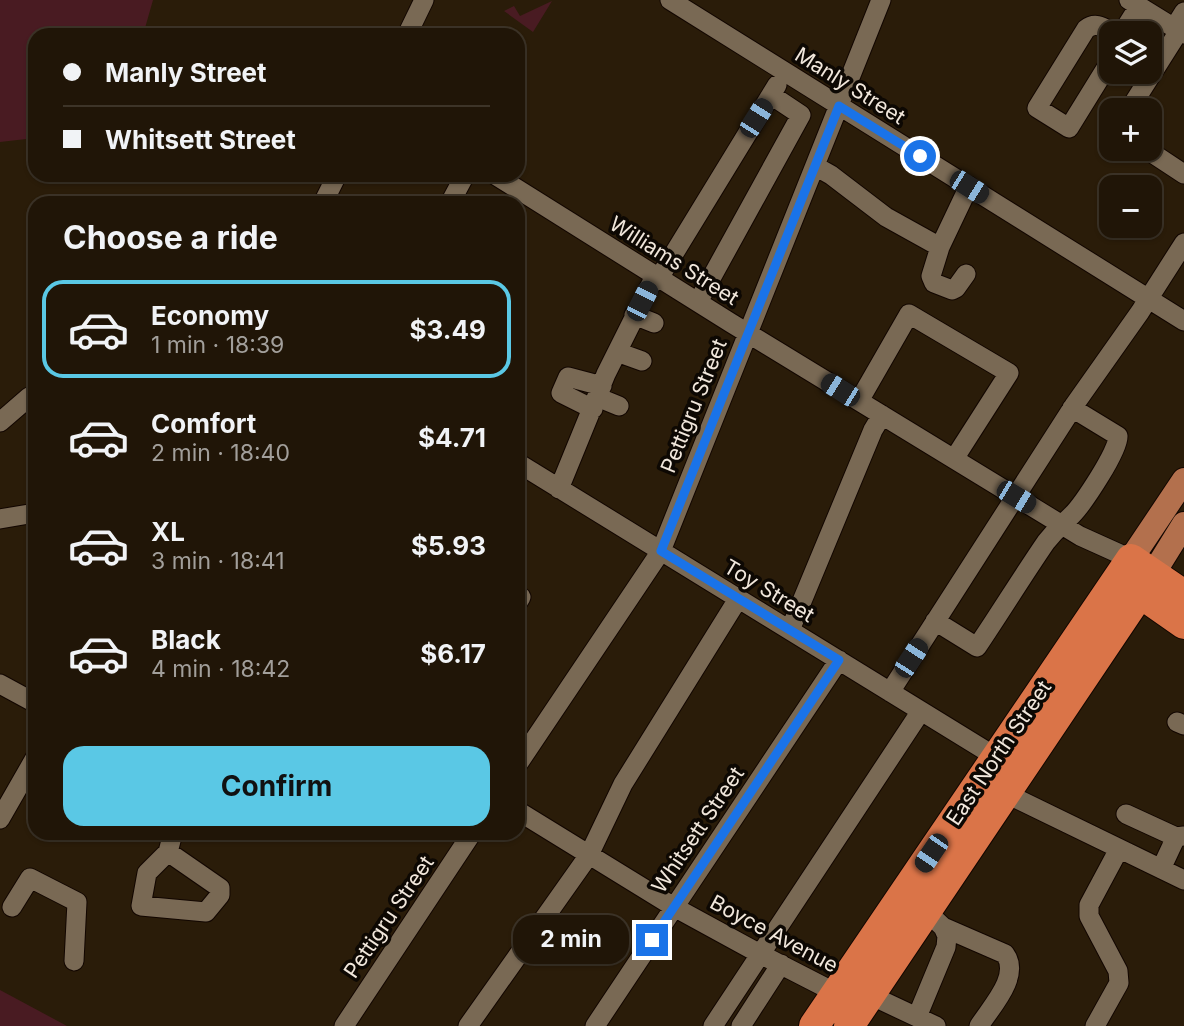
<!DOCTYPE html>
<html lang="en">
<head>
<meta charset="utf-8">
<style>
	:root { --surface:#201507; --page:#2d2215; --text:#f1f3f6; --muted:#a29f9b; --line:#3d3428; --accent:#5ac8e5 }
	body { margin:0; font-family:Inter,sans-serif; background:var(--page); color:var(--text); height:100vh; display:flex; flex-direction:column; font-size:26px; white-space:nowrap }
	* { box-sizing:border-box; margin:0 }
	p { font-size:23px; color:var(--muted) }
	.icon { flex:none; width:38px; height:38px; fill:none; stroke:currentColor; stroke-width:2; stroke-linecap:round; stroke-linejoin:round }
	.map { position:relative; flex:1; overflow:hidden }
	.side { position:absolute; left:28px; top:196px; width:497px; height:644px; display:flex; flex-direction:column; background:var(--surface); border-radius:21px; box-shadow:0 2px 5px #0004,0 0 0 2px var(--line) }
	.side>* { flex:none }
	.hud { position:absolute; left:28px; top:28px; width:497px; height:154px; border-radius:21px; box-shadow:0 2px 5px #0004,0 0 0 2px var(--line); display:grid; align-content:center; height:154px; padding:0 35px; background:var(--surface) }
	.fabs { position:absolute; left:1099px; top:21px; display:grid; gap:14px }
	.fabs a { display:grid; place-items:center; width:63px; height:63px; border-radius:14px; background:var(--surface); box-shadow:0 2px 5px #0004,0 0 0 2px var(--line); font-size:35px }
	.end { position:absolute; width:32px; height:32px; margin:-16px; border:9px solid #1a73e8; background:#fff; box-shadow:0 0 0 4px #fff }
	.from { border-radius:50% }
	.bubble { position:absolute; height:49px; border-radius:21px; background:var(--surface); box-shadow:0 2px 5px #0004,0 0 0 2px var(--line); font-size:23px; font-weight:700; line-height:49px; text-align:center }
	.car { position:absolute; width:21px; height:42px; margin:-21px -10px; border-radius:9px; box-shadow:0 0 5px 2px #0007; background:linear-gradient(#222 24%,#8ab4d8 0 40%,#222 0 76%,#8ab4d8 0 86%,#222 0) }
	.hud b { display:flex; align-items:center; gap:24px; height:66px; font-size:26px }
	.hud b+b { border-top:2px solid var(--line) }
	.hud i { width:18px; height:18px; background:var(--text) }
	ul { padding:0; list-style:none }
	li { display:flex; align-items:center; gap:21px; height:98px; margin:0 14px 10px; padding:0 21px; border:4px solid transparent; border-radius:21px }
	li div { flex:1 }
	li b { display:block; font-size:26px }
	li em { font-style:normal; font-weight:700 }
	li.selected { border-color:var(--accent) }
	li>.icon { width:63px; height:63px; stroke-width:1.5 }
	h2 { padding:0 35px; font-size:32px; line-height:84px }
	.primary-button { display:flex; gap:14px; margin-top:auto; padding:14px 35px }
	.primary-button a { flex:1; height:80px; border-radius:21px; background:var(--accent); color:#111; font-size:28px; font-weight:700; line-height:80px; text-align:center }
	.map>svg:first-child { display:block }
	.green { fill:#491b22 }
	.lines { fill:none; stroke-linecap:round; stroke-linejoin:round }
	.minor-casing { stroke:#120600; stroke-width:21 }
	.major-casing { stroke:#120600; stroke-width:26 }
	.highway-casing { stroke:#120600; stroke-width:32 }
	.minor { stroke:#796954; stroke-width:19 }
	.major { stroke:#b3704d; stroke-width:24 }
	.highway { stroke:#da7448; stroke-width:30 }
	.route { stroke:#1a73e8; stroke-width:9 }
	.labels { text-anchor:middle; stroke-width:7; stroke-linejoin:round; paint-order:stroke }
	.street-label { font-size:21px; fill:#f1e7dc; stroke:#0d0803 }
</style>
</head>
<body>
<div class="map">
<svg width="1184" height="1026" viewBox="0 0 1184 1026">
	<rect width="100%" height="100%" fill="#2a1c09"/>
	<!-- green -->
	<path class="green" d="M0,0h153l-10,35h-108v103l-35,4z
		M552,1l-19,31 -29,-21 10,-5 6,10z
		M0,990l67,36h-67z"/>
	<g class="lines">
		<defs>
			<path id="minor" d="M670,0l514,321
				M1129,0l55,34
				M1174,28l10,-16
				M1122,33l17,-27
				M407,35l17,-35
				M1111,60l-42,68 -32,-20 49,-79c10,-8 18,-1 28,4
				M1129,110l50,-79
				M1146,149l38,25
				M815,166l16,9 55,42 54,30
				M495,175l236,148 349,213 51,23
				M323,203l14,-28
				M450,203l15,-28
				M966,274l-10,14 -4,2 -18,-7 -3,-7 9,-29 29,-61
				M659,278l118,-193
				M698,302l103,-187 -30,-20
				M634,315l20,8
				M617,352l25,9
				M597,397l22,9
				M859,401l50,-87 100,59 -55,86
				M593,409l-32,-16 7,-16 34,9
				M0,422l29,-25
				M518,463l478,294
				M559,489l47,-115 49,-98
				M0,519l35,-6
				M518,602l3,-5
				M935,621l42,26c23,-34 45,-70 69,-105 10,-13 15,-16 26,-27 11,-11 47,-65 46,-79l-46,-28
				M790,630l83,-200 9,-15
				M0,684l35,19
				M890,692l185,-288 65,-92 44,-69
				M1177,722l7,3
				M518,764l143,-213 220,-551
				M1005,793l179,87
				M518,811l156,96 86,47 76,39 34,2 66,31
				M1126,814l50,23 8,-1
				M0,819l35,-61
				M168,852l52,36v7l-14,17 -65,-6 6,-33 21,-21 5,-19
				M1161,869l15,-32
				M12,907l18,-29 47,24 -3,59
				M926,911l17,16 62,27c16,22 -14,53 -26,72
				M917,1017l29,-70 1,-11 -4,-9
				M344,1026l128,-193
				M468,1026l121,-171 34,-71 115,-185
				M595,1026l244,-366
				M713,1026l208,-315
				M741,1026l40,-62
				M1095,1026l24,-43 -1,-12 -29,-55v-11l30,-56"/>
			<path id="major" d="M1131,559l53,-79
				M1153,574l31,-50"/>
			<path id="highway" d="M1124,582l60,42
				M814,1026l317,-467 53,36
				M849,1026l304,-452"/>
		</defs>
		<!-- minor casing -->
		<use href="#minor" class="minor-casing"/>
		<!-- major casing -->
		<use href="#major" class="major-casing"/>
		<!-- highway casing -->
		<use href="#highway" class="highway-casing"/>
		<!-- minor -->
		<use href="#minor" class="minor"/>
		<!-- major -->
		<use href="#major" class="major"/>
		<!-- highway -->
		<use href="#highway" class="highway"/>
	</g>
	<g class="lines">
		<!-- route -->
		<path class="route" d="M652,940l187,-280 -178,-109 178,-445 81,50"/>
	</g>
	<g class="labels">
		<!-- street labels -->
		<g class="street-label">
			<text transform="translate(850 86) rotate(32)" y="7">Manly Street</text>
			<text transform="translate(674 261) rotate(32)" y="7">Williams Street</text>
			<text transform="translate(694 406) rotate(-68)" y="7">Pettigru Street</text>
			<text transform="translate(769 591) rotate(31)" y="7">Toy Street</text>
			<text transform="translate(999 753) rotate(-56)" y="7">East North Street</text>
			<text transform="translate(698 830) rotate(-56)" y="7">Whitsett Street</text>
			<text transform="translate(389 917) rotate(-56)" y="7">Pettigru Street</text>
			<text transform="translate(774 934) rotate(28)" y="7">Boyce Avenue</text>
		</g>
	</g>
</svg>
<div class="fabs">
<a><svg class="icon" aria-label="layers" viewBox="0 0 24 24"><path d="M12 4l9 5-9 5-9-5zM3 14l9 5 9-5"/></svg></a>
<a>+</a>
<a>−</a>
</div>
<i class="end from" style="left:920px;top:156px"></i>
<i class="end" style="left:652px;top:940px"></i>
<div class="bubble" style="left:513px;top:915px;width:116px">2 min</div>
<i class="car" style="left:756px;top:118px;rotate:32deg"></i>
<i class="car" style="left:969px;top:187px;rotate:122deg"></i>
<i class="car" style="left:642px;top:301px;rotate:27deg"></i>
<i class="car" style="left:840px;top:390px;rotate:302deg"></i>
<i class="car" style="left:1016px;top:497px;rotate:121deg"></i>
<i class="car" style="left:911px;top:658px;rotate:33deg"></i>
<i class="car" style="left:931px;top:853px;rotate:214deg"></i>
<div class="hud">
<b><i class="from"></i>Manly Street</b>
<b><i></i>Whitsett Street</b>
</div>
<section class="side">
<h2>Choose a ride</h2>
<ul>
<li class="selected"><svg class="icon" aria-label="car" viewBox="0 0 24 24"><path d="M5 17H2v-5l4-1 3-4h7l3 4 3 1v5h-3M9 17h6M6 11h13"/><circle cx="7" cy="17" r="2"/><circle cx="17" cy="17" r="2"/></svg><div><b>Economy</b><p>1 min · 18:39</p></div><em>$3.49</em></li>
<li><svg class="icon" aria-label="car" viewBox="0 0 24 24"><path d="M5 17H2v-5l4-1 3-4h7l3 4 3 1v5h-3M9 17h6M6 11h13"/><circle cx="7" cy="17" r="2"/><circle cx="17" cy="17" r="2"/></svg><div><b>Comfort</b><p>2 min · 18:40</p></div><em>$4.71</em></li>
<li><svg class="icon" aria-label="car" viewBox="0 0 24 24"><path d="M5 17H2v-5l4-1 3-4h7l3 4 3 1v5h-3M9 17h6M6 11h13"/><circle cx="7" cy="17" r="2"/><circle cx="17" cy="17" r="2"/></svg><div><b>XL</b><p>3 min · 18:41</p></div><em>$5.93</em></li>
<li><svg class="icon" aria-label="car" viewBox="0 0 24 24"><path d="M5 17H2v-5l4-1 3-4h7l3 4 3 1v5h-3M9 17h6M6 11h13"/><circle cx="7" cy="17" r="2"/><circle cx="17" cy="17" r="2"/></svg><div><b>Black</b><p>4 min · 18:42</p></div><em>$6.17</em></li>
</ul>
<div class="primary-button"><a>Confirm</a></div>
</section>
</div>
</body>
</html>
